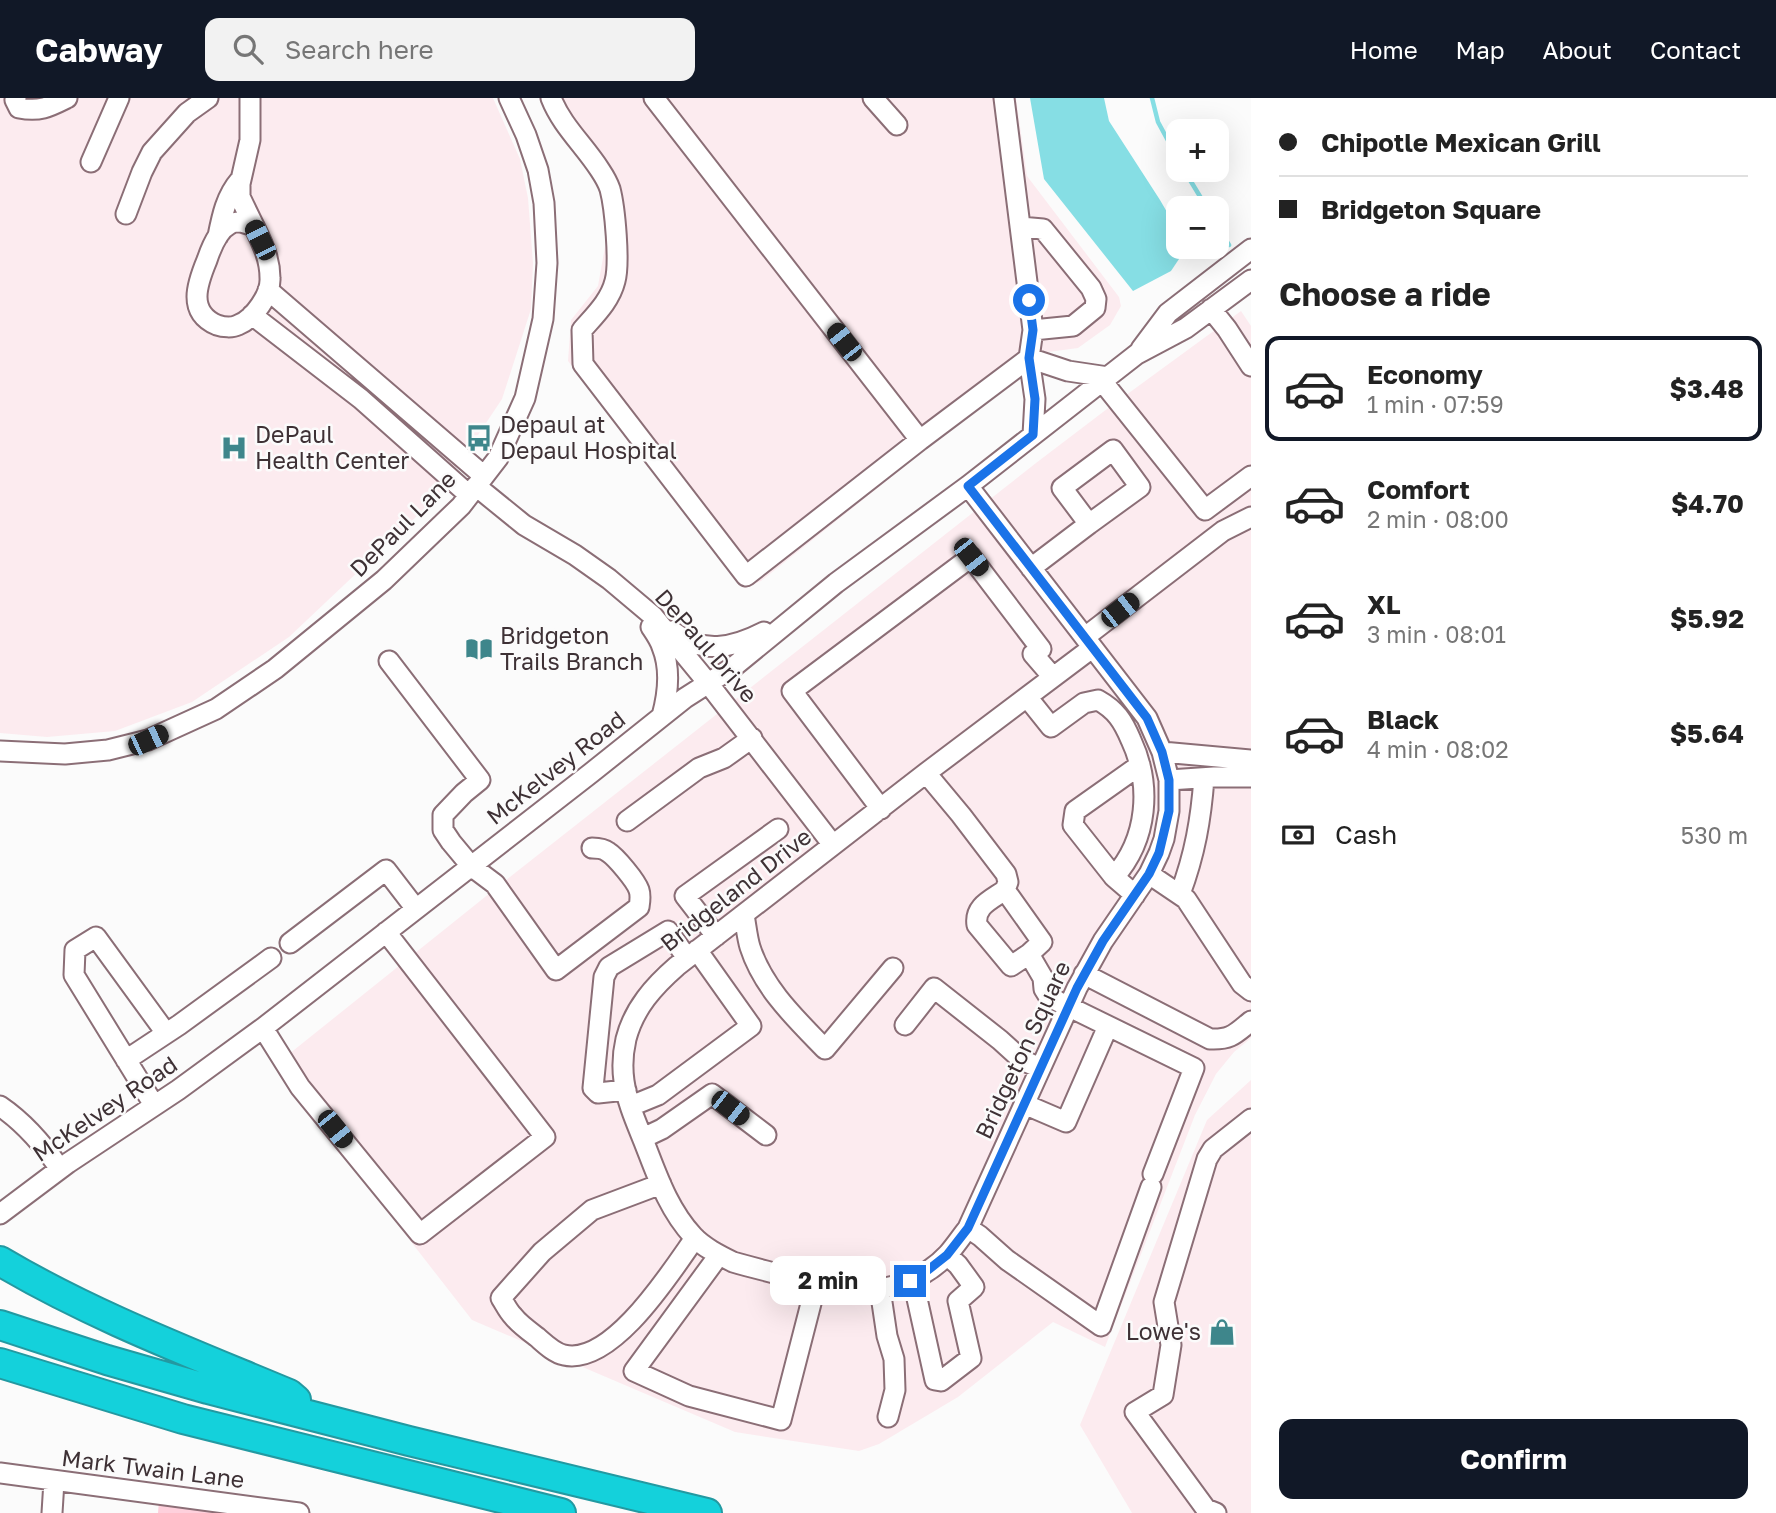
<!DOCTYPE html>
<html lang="en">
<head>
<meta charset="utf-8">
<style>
	:root { --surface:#fff; --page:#f2f2f2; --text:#222; --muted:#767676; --line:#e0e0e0; --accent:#111827 }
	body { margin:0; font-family:"Golos Text",sans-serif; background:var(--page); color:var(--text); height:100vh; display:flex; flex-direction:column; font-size:26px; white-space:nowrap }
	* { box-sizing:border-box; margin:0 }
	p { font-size:23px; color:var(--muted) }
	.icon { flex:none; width:38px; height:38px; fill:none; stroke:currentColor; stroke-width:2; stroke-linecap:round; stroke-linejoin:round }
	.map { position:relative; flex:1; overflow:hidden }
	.drawer { display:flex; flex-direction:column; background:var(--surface); width:525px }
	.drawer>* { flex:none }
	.hud { display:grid; align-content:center; height:154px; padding:0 28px; background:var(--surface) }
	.controls { position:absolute; left:1166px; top:21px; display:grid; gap:14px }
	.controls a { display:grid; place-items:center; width:63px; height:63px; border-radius:14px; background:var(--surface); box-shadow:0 7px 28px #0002; font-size:35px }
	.end { position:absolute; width:32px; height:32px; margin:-16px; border:9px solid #1a73e8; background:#fff; box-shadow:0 0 0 4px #fff }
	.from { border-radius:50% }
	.bubble { position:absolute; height:49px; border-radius:14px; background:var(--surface); box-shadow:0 7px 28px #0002; font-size:23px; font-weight:700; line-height:49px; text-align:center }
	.car { position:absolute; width:21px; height:42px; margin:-21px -10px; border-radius:9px; box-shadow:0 0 5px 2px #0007; background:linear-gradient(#222 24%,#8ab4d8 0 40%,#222 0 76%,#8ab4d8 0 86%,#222 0) }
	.hud b { display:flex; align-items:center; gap:24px; height:66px; font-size:26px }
	.hud b+b { border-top:2px solid var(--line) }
	.hud i { width:18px; height:18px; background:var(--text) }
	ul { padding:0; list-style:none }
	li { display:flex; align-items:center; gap:21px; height:105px; margin:0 14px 10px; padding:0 14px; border:4px solid transparent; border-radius:14px }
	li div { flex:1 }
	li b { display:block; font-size:26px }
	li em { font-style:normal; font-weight:700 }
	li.selected { border-color:var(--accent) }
	li>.icon { width:63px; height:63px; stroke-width:1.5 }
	h2 { padding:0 28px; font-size:32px; line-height:84px }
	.pay { display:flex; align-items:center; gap:18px; height:77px; padding:0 28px; font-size:26px }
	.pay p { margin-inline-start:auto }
	.button { display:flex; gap:14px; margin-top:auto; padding:14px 28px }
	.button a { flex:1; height:80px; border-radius:14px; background:var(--accent); color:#fff; font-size:28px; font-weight:700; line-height:80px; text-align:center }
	header { display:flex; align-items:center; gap:42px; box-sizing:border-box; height:98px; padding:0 35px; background:var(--accent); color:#fff }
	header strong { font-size:33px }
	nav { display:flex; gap:38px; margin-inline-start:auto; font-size:24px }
	.search { width:490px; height:63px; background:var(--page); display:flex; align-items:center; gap:18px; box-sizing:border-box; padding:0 24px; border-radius:14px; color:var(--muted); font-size:26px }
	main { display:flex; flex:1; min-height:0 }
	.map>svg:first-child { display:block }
	.built { fill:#fcebef }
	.green { fill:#fed0dc }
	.water { fill:#86dee4 }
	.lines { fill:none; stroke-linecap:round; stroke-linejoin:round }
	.stream { stroke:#86dee4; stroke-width:4.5 }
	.minor-casing { stroke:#8b6e76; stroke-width:23 }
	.highway-casing { stroke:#2399a1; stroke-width:32 }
	.minor { stroke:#fff; stroke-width:19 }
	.highway { stroke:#14d1db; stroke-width:28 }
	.route { stroke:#1a73e8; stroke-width:9 }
	.labels { text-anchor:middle; stroke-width:5; stroke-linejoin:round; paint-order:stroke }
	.poi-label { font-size:23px; fill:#3e3135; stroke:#fbfbfb; text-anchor:start }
	.street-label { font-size:23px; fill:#3e3135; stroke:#fbfbfb }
</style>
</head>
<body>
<header>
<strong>Cabway</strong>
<div class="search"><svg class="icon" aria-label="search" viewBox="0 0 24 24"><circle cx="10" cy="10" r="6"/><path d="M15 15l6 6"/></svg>Search here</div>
<nav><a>Home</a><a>Map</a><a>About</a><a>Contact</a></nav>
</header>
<main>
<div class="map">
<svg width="1251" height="1415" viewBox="0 0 1251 1415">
	<rect width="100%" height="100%" fill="#fbfbfb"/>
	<!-- built -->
	<path class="built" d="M0,0h493l27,61 8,39 5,65 -2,46 -29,90 -66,99 -147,139 -97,65 -77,29 -68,6 -47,-4z
		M539,0h477l11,78 92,121 2,9 -11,19 -32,23 -30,4 -287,229 -16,7 -177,-227 3,-41 27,-34 8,-45 -6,-54 -59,-84z
		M1241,213l10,15v712l-17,14 -18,22 -21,41 -90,232 -52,-25 -95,75 -79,47 -20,7 -124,-19 -263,-112 -198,-254 241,-193 521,-410 71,-54z
		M1251,982v433h-119l-52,-88 127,-305z"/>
	<!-- green -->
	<path class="green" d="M159,1403l83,12h-84z"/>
	<!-- water -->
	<path class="water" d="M1030,0h74l5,23 51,79 18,31v16h9l-16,24 -38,20 -89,-112z"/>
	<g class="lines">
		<!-- stream -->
		<path class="stream" d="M1152,0l6,24 20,37
			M1184,72l23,38
			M1216,126l13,21"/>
		<defs>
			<path id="minor" d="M16,0l-1,2 4,8c21,4 30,-1 48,-10
				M250,0v42l-10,44v13l14,29
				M551,0c11,28 33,47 49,72 4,6 8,13 10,19 5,19 10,74 5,92 -5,20 -20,34 -33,49l1,34 163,212 174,-136
				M654,0l266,342 109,-82
				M873,0l24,27
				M1004,0l29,232 -4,28 6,41 -2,36
				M91,64l28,-64
				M126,116l16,-42 10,-20 35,-39 21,-15
				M241,124l13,4c8,17 16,32 16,52 1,16 -16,41 -32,47 -6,3 -15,2 -21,0 -30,-13 -20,-41 -10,-65 4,-12 11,-30 23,-36 3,-2 7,-2 11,-2z
				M1020,129l23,2 48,59 5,11 -1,9 -22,18 -40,4
				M218,138c4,-20 8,-40 22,-56
				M268,192l216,186
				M1211,211l16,20 24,37
				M252,217l109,84 108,96
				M1141,251l27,-36 83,-64
				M1029,260l39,13 40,6
				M1102,283l103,129 46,-34
				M476,388l48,39 51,30 34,24 44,37 55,67 125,162
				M968,388l179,232 15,34 7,28v31l-5,28 -5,14 -10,21 -46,67 -26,47 -109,240c-7,9 -13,18 -20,26 -25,27 -63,39 -99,36 -18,-1 -36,-7 -53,-11 -21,-6 -42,-11 -63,-17 -14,-7 -30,-15 -40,-26 -25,-27 -36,-61 -49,-94 -8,-20 -17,-40 -20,-61 -2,-14 -1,-29 2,-42 8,-31 28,-53 51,-73l249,-193 166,-125
				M1031,470l58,-44 -27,-36 51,-38 27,37 -51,37
				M651,529c4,6 9,13 11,20 9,22 6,47 0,69
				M672,533c30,24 61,17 92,1
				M1085,539l138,-106 28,-14
				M389,563l91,119 -16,13 -21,22v15l8,12 20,24 24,18 61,86 83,-63c1,-6 2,-11 0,-17 -3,-9 -23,-33 -31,-38 -5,-4 -11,-4 -16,-4
				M1027,599l24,30 33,-24 14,-3c18,10 25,21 33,40 21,45 17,99 -17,137l21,18
				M0,653l65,3 43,-4 40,-10 68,-31 59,-40 109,-89 77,-74 37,-48 27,-60 18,-79 4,-56 -3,-60 -6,-33 -12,-35 -17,-37
				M1162,654l89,8
				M926,675l35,42 45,59 2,8 -3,8 37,52 -13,12 14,24 1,11 5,8 145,71 -41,106
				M1169,682l45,-3h37
				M881,711l-89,-118 179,-134 70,92 -8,5 19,22
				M627,723l72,-53 25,-10 28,-20
				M1149,776l37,25 56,85 9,7
				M1114,779l-41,-52 2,-14 65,-46
				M1005,792c-14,10 -31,16 -28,35l34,41 18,-12
				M1180,796c15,-40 21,-75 24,-116
				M744,817c2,10 3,22 6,32 13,41 46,72 75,102l68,-81
				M716,838l-31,-40 93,-67
				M290,845l96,-73 30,39
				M1084,876l126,65c21,1 25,-5 41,-18
				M905,927l29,-37 66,52 22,20 18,8
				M263,930l37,59 120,147 125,-97 -159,-205
				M126,962l53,-35 92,-67
				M626,992l-28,3 -5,-5 11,-111 5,-10 59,-36 19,27
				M1024,1006l42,18 42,-96
				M154,1007l-80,-130 1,-25 21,-13 70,96
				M0,1008c25,17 43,38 60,63
				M631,1008l27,-11 93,-69 -54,-76
				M643,1040l19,-9 50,-35 54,41
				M661,1086l-69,26 -50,42 -41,46c4,6 7,13 12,18 6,8 16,15 24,21 7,6 17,16 27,18 48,11 107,-83 131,-117
				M0,1116l68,-51 110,-73 85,-62 328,-255 94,-75 47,-30 104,-85 132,-97 169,-132 49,-26 65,-48
				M968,1130l12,8 27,24 94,66 50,-139
				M719,1157l-85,116 55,25 92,24 35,-136
				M910,1183l6,13 19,86 6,1 30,-23 -13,-57 16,-14 -16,-22 -11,-10
				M880,1191l7,47 7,23 1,31 -7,27
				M0,1375l299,40
				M52,1415l2,-32
				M1216,1415l-10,-4 -71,-97 28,-17 8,-50 -7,-43 43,-143 6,-10 38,-30"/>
			<path id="highway" d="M0,1163c91,54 191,92 289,133l7,6
				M0,1227l107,35 101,29 201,52 298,72
				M0,1265l183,56 378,94"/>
		</defs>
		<!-- minor casing -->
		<use href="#minor" class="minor-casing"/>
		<!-- highway casing -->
		<use href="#highway" class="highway-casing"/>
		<!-- minor -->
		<use href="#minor" class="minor"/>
		<!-- highway -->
		<use href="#highway" class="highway"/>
	</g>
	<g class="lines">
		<!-- route -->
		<path class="route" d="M910,1183l18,-11 19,-15 21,-27 109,-240 26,-47 46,-67 10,-21 10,-42v-31l-7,-28 -15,-34 -179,-232 65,-51 2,-36 -6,-41 4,-28 -4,-30"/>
	</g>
	<!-- icons -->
	<defs>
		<symbol id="bus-bare" viewBox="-9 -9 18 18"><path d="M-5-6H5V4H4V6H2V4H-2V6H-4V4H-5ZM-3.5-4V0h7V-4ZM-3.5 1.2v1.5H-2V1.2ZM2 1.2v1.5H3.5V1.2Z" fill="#3e868b" stroke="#fbfbfb" stroke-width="2.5" paint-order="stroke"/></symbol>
		<symbol id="hospital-bare" viewBox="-9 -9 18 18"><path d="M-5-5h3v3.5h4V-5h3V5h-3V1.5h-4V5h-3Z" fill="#3e868b" stroke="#fbfbfb" stroke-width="2.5" paint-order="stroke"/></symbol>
		<symbol id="library-bare" viewBox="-9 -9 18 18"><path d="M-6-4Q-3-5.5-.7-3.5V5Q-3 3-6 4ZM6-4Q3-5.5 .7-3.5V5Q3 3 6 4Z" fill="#3e868b" stroke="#fbfbfb" stroke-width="2.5" paint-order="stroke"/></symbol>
		<symbol id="shop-bare" viewBox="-9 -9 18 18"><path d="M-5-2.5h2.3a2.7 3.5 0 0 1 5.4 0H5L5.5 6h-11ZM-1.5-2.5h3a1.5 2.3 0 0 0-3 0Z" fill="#3e868b" stroke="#fbfbfb" stroke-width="2.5" paint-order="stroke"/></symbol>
	</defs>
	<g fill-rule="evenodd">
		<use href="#bus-bare" x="460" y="321" width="38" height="38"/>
		<use href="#hospital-bare" x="215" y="331" width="38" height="38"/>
		<use href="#library-bare" x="460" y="532" width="38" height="38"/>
		<use href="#shop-bare" x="1203" y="1215" width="38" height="38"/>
	</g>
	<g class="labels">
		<!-- poi labels -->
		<g class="poi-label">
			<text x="500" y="335">Depaul at<tspan x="500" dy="26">Depaul Hospital</tspan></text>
			<text x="255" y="345">DePaul<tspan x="255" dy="26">Health Center</tspan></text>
			<text x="500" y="546">Bridgeton<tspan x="500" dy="26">Trails Branch</tspan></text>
			<text x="1201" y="1242" text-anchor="end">Lowe's</text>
		</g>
		<!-- street labels -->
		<g class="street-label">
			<text transform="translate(403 426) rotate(-45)" y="8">DePaul Lane</text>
			<text transform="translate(706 548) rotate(49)" y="8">DePaul Drive</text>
			<text transform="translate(556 670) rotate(-38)" y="8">McKelvey Road</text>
			<text transform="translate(736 792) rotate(-38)" y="8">Bridgeland Drive</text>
			<text transform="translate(1023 952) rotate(-65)" y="8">Bridgeton Square</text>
			<text transform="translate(105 1011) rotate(-34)" y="8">McKelvey Road</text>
			<text transform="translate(153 1371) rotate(7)" y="8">Mark Twain Lane</text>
		</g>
	</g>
</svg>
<div class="controls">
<a>+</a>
<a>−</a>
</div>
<i class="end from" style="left:1029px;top:202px"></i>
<i class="end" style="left:910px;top:1183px"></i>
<div class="bubble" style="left:770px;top:1158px;width:116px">2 min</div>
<i class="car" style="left:260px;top:142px;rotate:334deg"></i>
<i class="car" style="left:844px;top:244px;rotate:322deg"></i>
<i class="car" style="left:971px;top:459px;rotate:142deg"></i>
<i class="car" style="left:1120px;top:512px;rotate:52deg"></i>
<i class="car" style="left:148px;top:642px;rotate:65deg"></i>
<i class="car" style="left:730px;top:1010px;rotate:128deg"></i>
<i class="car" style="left:335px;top:1031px;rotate:141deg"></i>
</div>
<section class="drawer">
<div class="hud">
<b><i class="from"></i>Chipotle Mexican Grill</b>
<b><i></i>Bridgeton Square</b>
</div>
<h2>Choose a ride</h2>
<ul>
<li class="selected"><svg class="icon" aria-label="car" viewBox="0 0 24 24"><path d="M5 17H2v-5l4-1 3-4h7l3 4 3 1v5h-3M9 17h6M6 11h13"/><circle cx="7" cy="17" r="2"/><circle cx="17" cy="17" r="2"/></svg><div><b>Economy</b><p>1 min · 07:59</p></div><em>$3.48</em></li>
<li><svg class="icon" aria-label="car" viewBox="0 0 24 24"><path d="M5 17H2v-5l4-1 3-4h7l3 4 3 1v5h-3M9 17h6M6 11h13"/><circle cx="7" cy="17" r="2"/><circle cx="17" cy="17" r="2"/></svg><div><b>Comfort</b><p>2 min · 08:00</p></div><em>$4.70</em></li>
<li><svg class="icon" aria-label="car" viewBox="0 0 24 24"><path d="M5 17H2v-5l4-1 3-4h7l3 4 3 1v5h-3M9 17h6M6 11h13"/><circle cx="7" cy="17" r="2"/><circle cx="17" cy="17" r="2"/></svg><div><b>XL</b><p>3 min · 08:01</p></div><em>$5.92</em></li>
<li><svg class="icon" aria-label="car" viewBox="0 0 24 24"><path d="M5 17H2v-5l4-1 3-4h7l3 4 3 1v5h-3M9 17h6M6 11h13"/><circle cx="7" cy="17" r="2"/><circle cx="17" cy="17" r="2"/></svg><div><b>Black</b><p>4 min · 08:02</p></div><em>$5.64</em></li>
</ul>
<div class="pay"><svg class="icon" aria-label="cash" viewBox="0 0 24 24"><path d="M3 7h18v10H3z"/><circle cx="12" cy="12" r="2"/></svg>Cash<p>530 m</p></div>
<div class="button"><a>Confirm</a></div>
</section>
</main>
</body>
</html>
